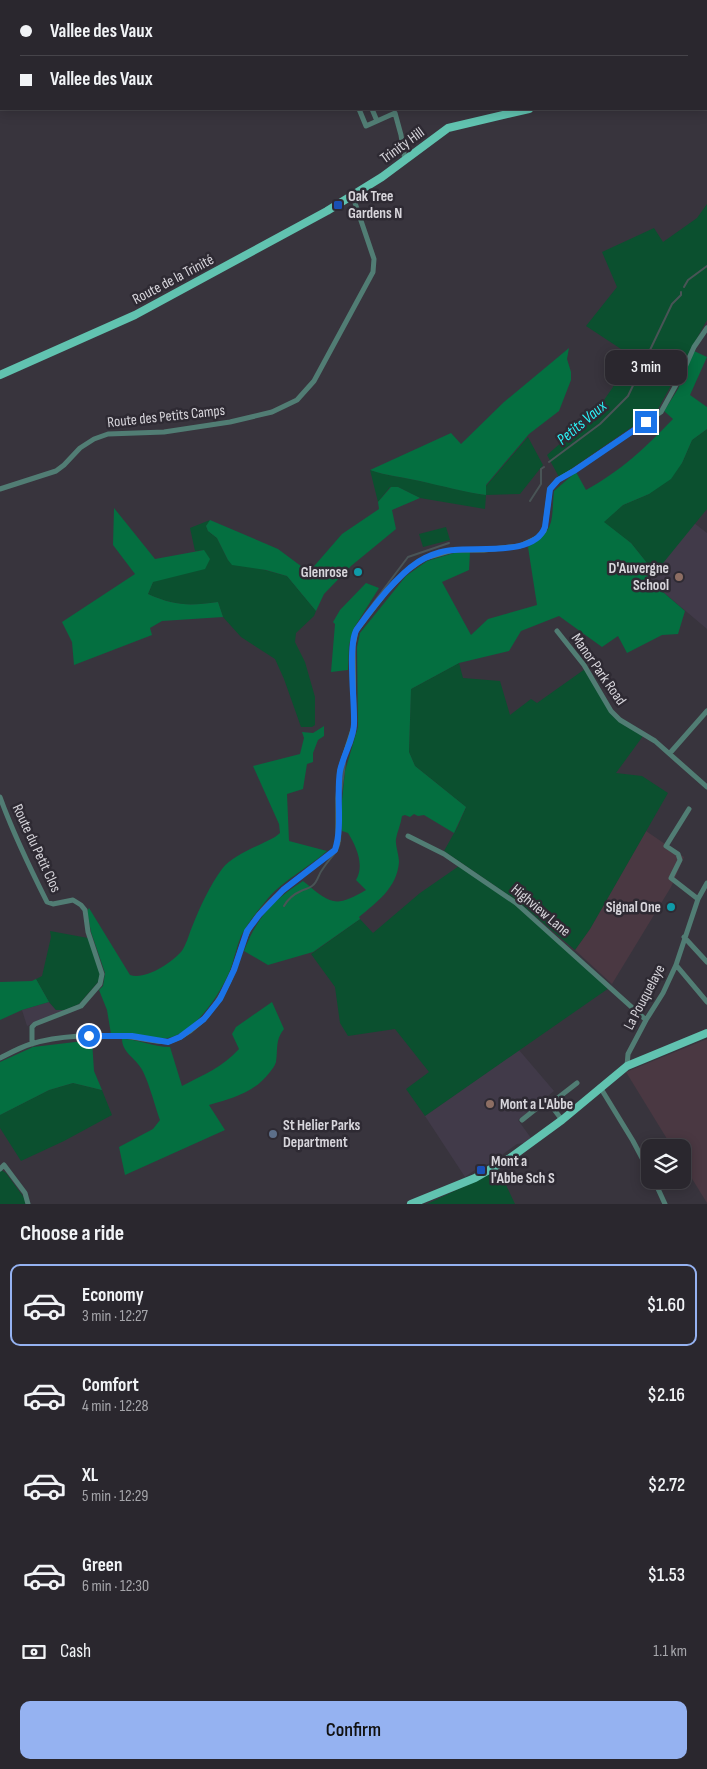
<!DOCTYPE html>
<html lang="en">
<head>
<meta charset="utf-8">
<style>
	:root { --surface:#2a272e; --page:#322f36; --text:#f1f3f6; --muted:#a5a5aa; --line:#46444a; --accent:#95b2f1 }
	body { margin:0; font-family:"Sofia Sans Condensed",sans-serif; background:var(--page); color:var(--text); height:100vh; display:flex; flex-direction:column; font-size:19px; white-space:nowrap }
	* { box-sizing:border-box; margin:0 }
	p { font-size:16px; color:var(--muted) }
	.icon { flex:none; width:28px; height:28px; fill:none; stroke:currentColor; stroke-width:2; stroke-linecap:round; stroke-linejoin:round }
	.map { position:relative; height:1204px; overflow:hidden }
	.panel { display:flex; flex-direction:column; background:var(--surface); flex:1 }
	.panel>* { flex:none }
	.guide { position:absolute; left:0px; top:0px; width:708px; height:110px; box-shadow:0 2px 12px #0003,0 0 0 1px var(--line); display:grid; align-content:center; height:110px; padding:0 20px; background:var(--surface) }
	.buttons { position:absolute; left:641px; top:1139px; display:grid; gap:10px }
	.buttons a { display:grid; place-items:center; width:50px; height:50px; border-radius:10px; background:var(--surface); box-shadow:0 2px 12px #0003,0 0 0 1px var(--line); font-size:25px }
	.end { position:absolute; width:22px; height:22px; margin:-11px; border:6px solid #1a73e8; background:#fff; box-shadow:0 0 0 2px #fff }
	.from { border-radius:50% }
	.bubble { position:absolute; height:35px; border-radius:10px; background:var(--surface); box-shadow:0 2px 12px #0003,0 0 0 1px var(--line); font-size:16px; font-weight:600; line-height:35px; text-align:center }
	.guide b { display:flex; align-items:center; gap:18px; height:48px; font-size:19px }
	.guide b+b { border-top:1px solid var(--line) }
	.guide i { width:12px; height:12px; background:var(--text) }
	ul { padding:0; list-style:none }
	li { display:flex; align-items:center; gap:15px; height:82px; margin:0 10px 8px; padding:0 10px; border:2px solid transparent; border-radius:10px }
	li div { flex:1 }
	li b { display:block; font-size:19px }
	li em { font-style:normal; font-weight:600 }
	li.active { border-color:var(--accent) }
	li>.icon { width:45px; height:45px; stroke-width:1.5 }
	h2 { padding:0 20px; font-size:22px; line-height:60px }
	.pay { display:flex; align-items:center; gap:12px; height:55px; padding:0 20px; font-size:19px }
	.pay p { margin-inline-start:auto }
	.primary-button { display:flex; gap:10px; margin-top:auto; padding:10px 20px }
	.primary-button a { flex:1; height:58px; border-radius:10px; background:var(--accent); color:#111; font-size:20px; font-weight:600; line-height:58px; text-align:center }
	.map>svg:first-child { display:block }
	.commercial { fill:#4a3842 }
	.built { fill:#413a49 }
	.green { fill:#0b502f }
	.forest { fill:#046f40 }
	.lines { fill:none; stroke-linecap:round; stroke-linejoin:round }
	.stream { stroke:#495456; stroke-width:2 }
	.minor { stroke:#517d74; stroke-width:5 }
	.primary { stroke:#61c3b0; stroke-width:8 }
	.route { stroke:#1a73e8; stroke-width:6 }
	.transit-dot { fill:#1a4fb4; stroke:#2e2a33; stroke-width:2 }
	.culture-dot { fill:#0f9aa8; stroke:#2e2a33; stroke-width:2 }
	.education-dot { fill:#8d6e63; stroke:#2e2a33; stroke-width:2 }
	.service-dot { fill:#5c6f8a; stroke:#2e2a33; stroke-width:2 }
	.labels { text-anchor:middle; stroke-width:5; stroke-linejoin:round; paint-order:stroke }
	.street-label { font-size:15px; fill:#d7d5db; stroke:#2e2a33 }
	.poi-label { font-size:15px; font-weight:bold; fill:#d7d5db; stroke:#2e2a33; text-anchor:start }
	.water-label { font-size:16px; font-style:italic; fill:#2bf5f9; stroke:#2e2a33 }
</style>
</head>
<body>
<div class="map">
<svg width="707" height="1204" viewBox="0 0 707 1204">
	<rect width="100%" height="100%" fill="#38343d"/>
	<!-- commercial -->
	<path class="commercial" d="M646,831l38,26 -13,30 -59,97 -37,-34 15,-21z
		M707,1039v164l-24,-39 -1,-16 -10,-1 -46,-75z"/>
	<!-- built -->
	<path class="built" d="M694,523l13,10v96l-58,-49z
		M49,1002l7,8h10l-39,16 -5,-16z
		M519,1050l35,41 -36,29 13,18 -6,5 -8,1 -26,19 -12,4 -14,10 -40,-61z"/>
	<!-- green -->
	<path class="green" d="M707,204v116l-49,89 -99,68 -12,-22 48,-42 18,-26 11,-36 -38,-25 31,-39 -15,-35 52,-24 9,14 34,-24z
		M707,429v80l-52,64 -24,-30 -28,-21 20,-17 26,-11 33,-31 10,-23z
		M528,437l15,28 -23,29 -34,1 -1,14 -65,-11 -22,-11h-8l-12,15 -8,-32c17,6 33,7 50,11 22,4 43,11 66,14v-9z
		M210,520l-4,6 2,5 9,7 11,22 59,16 29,35 -2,5 -18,17 -1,9 10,20 10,35v28l-3,2h-11l-17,-48 -9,-20 -34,-22 -18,-20 -5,-15c-29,4 -43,4 -70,-8l5,-12 51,-32 -9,1 -5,-23z
		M446,527l4,13 -27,7 -4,-13z
		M459,663l4,15 37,3 10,34 21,-16 6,4 48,-34 34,53 24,14 -27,37 26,3 26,17 -78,136 -15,21 -59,-50 -72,-49 14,-25 8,-19 -51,-41 -6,-14 2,-63z
		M459,866l54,37 96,85 -184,128 -19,-27 23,-17 -34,-43 -47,7 -8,-13 -5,-36 -24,-33 49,-35 13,14 47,-40z
		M50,931l38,7 12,36 -2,8 -19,22 -14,6h-9l-7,-8 -13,-23 6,-3 9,-39z
		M73,1083l29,7 10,25 -48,26 -43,20 -21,-33v-13l49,-25z
		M1,1170l5,3 19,26 1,5h-26v-33z
		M499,1170l16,34h-88z"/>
	<!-- forest -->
	<path class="forest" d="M569,348l-2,11 4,13v8l-12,31 -30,23 -43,51v10c-23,-3 -43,-9 -66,-14 -17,-4 -33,-5 -50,-11l81,-37 10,11 43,-42z
		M694,351l13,6 -17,38 17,12v22l-15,11 -10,23 -11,16 -22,15 -26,11 -19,17 27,21 24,30 -6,7 36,31 -7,23 -16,1 -35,18 -9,-17 -16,11 -43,-31 -38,15 -12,20 -50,12 -48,26 -2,63 6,14 51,41 -12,26 -30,-18 -6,1 -4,-2 -4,3 -5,-2 -3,1c-1,8 -5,16 -6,23 -1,5 3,16 3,23 -2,26 -22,40 -40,55l1,2 -47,33 -45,13 -24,-14c13,-34 29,-51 59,-70 27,22 31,28 63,9l-10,-10c9,-15 0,-34 -8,-47l-6,-2 -1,-21 4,-39 13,-44 -1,-80 3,-14 46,-57 21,-15 27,-8 16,-1 -1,18 -27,12 29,53 17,-16 49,-14 -9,-58c28,-18 23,-25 26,-56l22,-19 10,18c36,-20 59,-42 87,-71l-9,-8 14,-22z
		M391,487h7l22,11 -28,12 4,19 -45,37 -27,28 -8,17 -29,-35 -21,-6 -34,-5 -4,-5 -11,-22 -9,-7 -2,-5 4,-6 68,29 31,23 33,-38 37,-25 -1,-7z
		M114,508l41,51 49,-9 6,9 -5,10 -52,13 -5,12c27,12 41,12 70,8l5,15 -61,4 -12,7 2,7 -78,30 -2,-23 -10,-20 73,-48 -22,-29z
		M366,583l13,5 -25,40 -5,17 -1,25 -17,2 4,-48 -2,-2 7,-12z
		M324,726v10l-6,4 -5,13v9l-6,2 -4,25 -16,5 2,47 38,10c-20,18 -46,30 -62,51 -9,11 -18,22 -24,34 -5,12 -7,25 -12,37 -11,24 -34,59 -61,65 -15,3 -38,-7 -57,-4l-4,-24 -8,-20 4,-4 2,-13 -14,-41 -4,-21 2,-3 41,67c16,5 41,-12 51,-23 5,-6 8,-18 11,-25 8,-20 17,-40 30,-58 12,-15 37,-23 53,-32l5,-4 -1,-9 -26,-58 47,-12 4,-16 -2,-6 11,1z
		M36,979l13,23 -27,8 -22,10v-38l32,-1z
		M272,1002l12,27c-9,11 -6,20 -8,33 -1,4 -4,7 -6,10 -16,21 -37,26 -61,33l16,25 -100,45 -6,-28 34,-18 7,-9c-5,-14 -12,-41 -19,-52 -6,-10 -19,-16 -19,-29 16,0 31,8 48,8l12,39c21,-11 41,-19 57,-37l-7,-15 4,-7z
		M92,1040l2,31 8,19 -29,-7 -24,7 -49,25v-53l33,-15z"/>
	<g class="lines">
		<!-- stream -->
		<path class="stream" d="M684,287l4,-7 19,-14
			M549,462l51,-38 28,-28 44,-92 9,-9v-3
			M530,501l11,-17v-15l3,-2
			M354,630l11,-16 43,-57 41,-14
			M351,659v23
			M351,745l4,-13
			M340,801l5,-38
			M284,906c4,-7 10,-12 17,-15 4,-2 7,-2 11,-5 6,-4 6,-11 10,-16 13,-20 20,-17 18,-44"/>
		<!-- minor -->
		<path class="minor" d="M315,0l4,1
			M529,0l1,1
			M43,1l1,-1
			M462,1l3,-1
			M706,17h1
			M706,48l1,-4
			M0,67l1,-1
			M359,109l7,17 29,-13 6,22 4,25
			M372,109l5,12
			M0,489l56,-18 8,-6 16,-17 14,-9 14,-5 56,-2 66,-10 42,-10 25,-12 17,-19 59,-109 1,-13 -21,-62
			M557,631l27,34 27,46 9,9 35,21 52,46
			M670,753l37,-42
			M0,797c13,36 30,71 47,105l6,2 20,-4 8,5 4,5 3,22 14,42 -2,10 -19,22 -46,18 -3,3v17
			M689,809l-23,37 12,8 2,6 -9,18 27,21
			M408,836l36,18 72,49 130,117
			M684,937l23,25
			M676,965l31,37
			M0,1058c10,-5 21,-11 31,-14 29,-9 62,-9 91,-8 12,0 40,8 49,5 31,-11 52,-43 63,-72 8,-21 9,-34 23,-52 22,-28 51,-45 78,-67l3,-9v-43l2,-28 14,-44 -1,-80 3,-15 30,-39 19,-20 20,-14 28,-8h31l36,-4 17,-8 7,-7 1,-4 5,-38 8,-9 15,-9 88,-59 21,-38 12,-27 13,-19
			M627,1066l1,-12 18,-34 17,-27 13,-28 22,-66 9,-16
			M600,1087l33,54 17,32
			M550,1104l27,-21
			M522,1120l25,-20 15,20
			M0,1169l4,-4 21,28 3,11
			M654,1180l11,24"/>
		<!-- primary -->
		<path class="primary" d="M706,68l1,-1
			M0,375l135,-60 192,-104 55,-34 66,-49 81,-19
			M411,1204l64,-26 35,-20 52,-38 65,-54 80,-33"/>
	</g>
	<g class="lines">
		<!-- route -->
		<path class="route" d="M89,1036h43l36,6 12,-5 24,-18 16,-20 14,-29 13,-39 12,-16 24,-25 52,-40c8,-25 1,-53 5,-79 3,-16 14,-32 14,-47 1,-21 -7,-80 3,-95 15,-21 45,-60 68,-71 8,-4 21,-8 29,-8 24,-3 81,6 91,-23l5,-38 8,-9 16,-9 72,-49"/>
	</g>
	<!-- markers -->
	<g class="transit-dot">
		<rect x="333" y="200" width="10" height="10" rx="2.5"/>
		<rect x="476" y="1165" width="10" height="10" rx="2.5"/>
	</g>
	<g class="culture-dot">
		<circle cx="358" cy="572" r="5"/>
		<circle cx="671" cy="907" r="5"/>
	</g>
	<g class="education-dot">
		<circle cx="679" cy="577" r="5"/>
		<circle cx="490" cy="1104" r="5"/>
	</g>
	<circle class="service-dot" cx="273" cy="1134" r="5"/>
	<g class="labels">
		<!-- street labels -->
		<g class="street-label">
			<text transform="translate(402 145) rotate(-36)" y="5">Trinity Hill</text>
			<text transform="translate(173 279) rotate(-28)" y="5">Route de la Trinité</text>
			<text transform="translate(166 416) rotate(-6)" y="5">Route des Petits Camps</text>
			<text transform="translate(599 669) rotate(55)" y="5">Manor Park Road</text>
			<text transform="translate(37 848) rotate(65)" y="5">Route du Petit Clos</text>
			<text transform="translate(541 910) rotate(40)" y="5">Highview Lane</text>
			<text transform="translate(644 997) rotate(-62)" y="5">La Pouquelaye</text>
		</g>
		<!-- poi labels -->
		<g class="poi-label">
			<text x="348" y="201">Oak Tree<tspan x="348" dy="17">Gardens N</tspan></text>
			<text x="669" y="573" text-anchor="end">D'Auvergne<tspan x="669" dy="17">School</tspan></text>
			<text x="348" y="577" text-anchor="end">Glenrose</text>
			<text x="661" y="912" text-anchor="end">Signal One</text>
			<text x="500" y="1109">Mont a L'Abbe</text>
			<text x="283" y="1130">St Helier Parks<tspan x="283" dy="17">Department</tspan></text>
			<text x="491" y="1166">Mont a<tspan x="491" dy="17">l'Abbe Sch S</tspan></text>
		</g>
		<!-- water labels -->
		<g class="water-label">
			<text transform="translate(581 422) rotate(-40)" y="6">Petits Vaux</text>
		</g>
	</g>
</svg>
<div class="buttons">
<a><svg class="icon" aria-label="layers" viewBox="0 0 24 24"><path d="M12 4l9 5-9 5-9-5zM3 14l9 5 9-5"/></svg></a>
</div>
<i class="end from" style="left:89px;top:1036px"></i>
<i class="end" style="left:646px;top:422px"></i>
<div class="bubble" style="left:605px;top:350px;width:82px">3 min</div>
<div class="guide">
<b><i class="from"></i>Vallee des Vaux</b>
<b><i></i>Vallee des Vaux</b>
</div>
</div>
<section class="panel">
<h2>Choose a ride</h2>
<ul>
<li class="active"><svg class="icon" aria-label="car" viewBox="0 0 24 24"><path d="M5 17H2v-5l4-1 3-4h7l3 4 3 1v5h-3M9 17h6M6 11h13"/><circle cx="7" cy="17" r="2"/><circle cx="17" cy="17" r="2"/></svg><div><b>Economy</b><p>3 min · 12:27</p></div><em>$1.60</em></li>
<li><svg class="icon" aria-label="car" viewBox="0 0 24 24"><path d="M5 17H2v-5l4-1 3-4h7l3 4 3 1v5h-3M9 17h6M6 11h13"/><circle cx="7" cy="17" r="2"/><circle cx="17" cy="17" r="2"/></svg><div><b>Comfort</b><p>4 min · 12:28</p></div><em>$2.16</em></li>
<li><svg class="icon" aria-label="car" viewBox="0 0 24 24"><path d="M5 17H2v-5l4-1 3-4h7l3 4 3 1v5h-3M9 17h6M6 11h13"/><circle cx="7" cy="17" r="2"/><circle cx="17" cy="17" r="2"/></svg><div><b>XL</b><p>5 min · 12:29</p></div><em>$2.72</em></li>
<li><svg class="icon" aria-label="car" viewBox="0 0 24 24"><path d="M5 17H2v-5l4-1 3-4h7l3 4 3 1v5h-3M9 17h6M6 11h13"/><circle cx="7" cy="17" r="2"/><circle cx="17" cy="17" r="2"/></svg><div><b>Green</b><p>6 min · 12:30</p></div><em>$1.53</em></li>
</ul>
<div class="pay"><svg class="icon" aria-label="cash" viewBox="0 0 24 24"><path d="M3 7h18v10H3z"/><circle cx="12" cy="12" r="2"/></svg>Cash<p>1.1 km</p></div>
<div class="primary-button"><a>Confirm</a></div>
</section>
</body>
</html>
